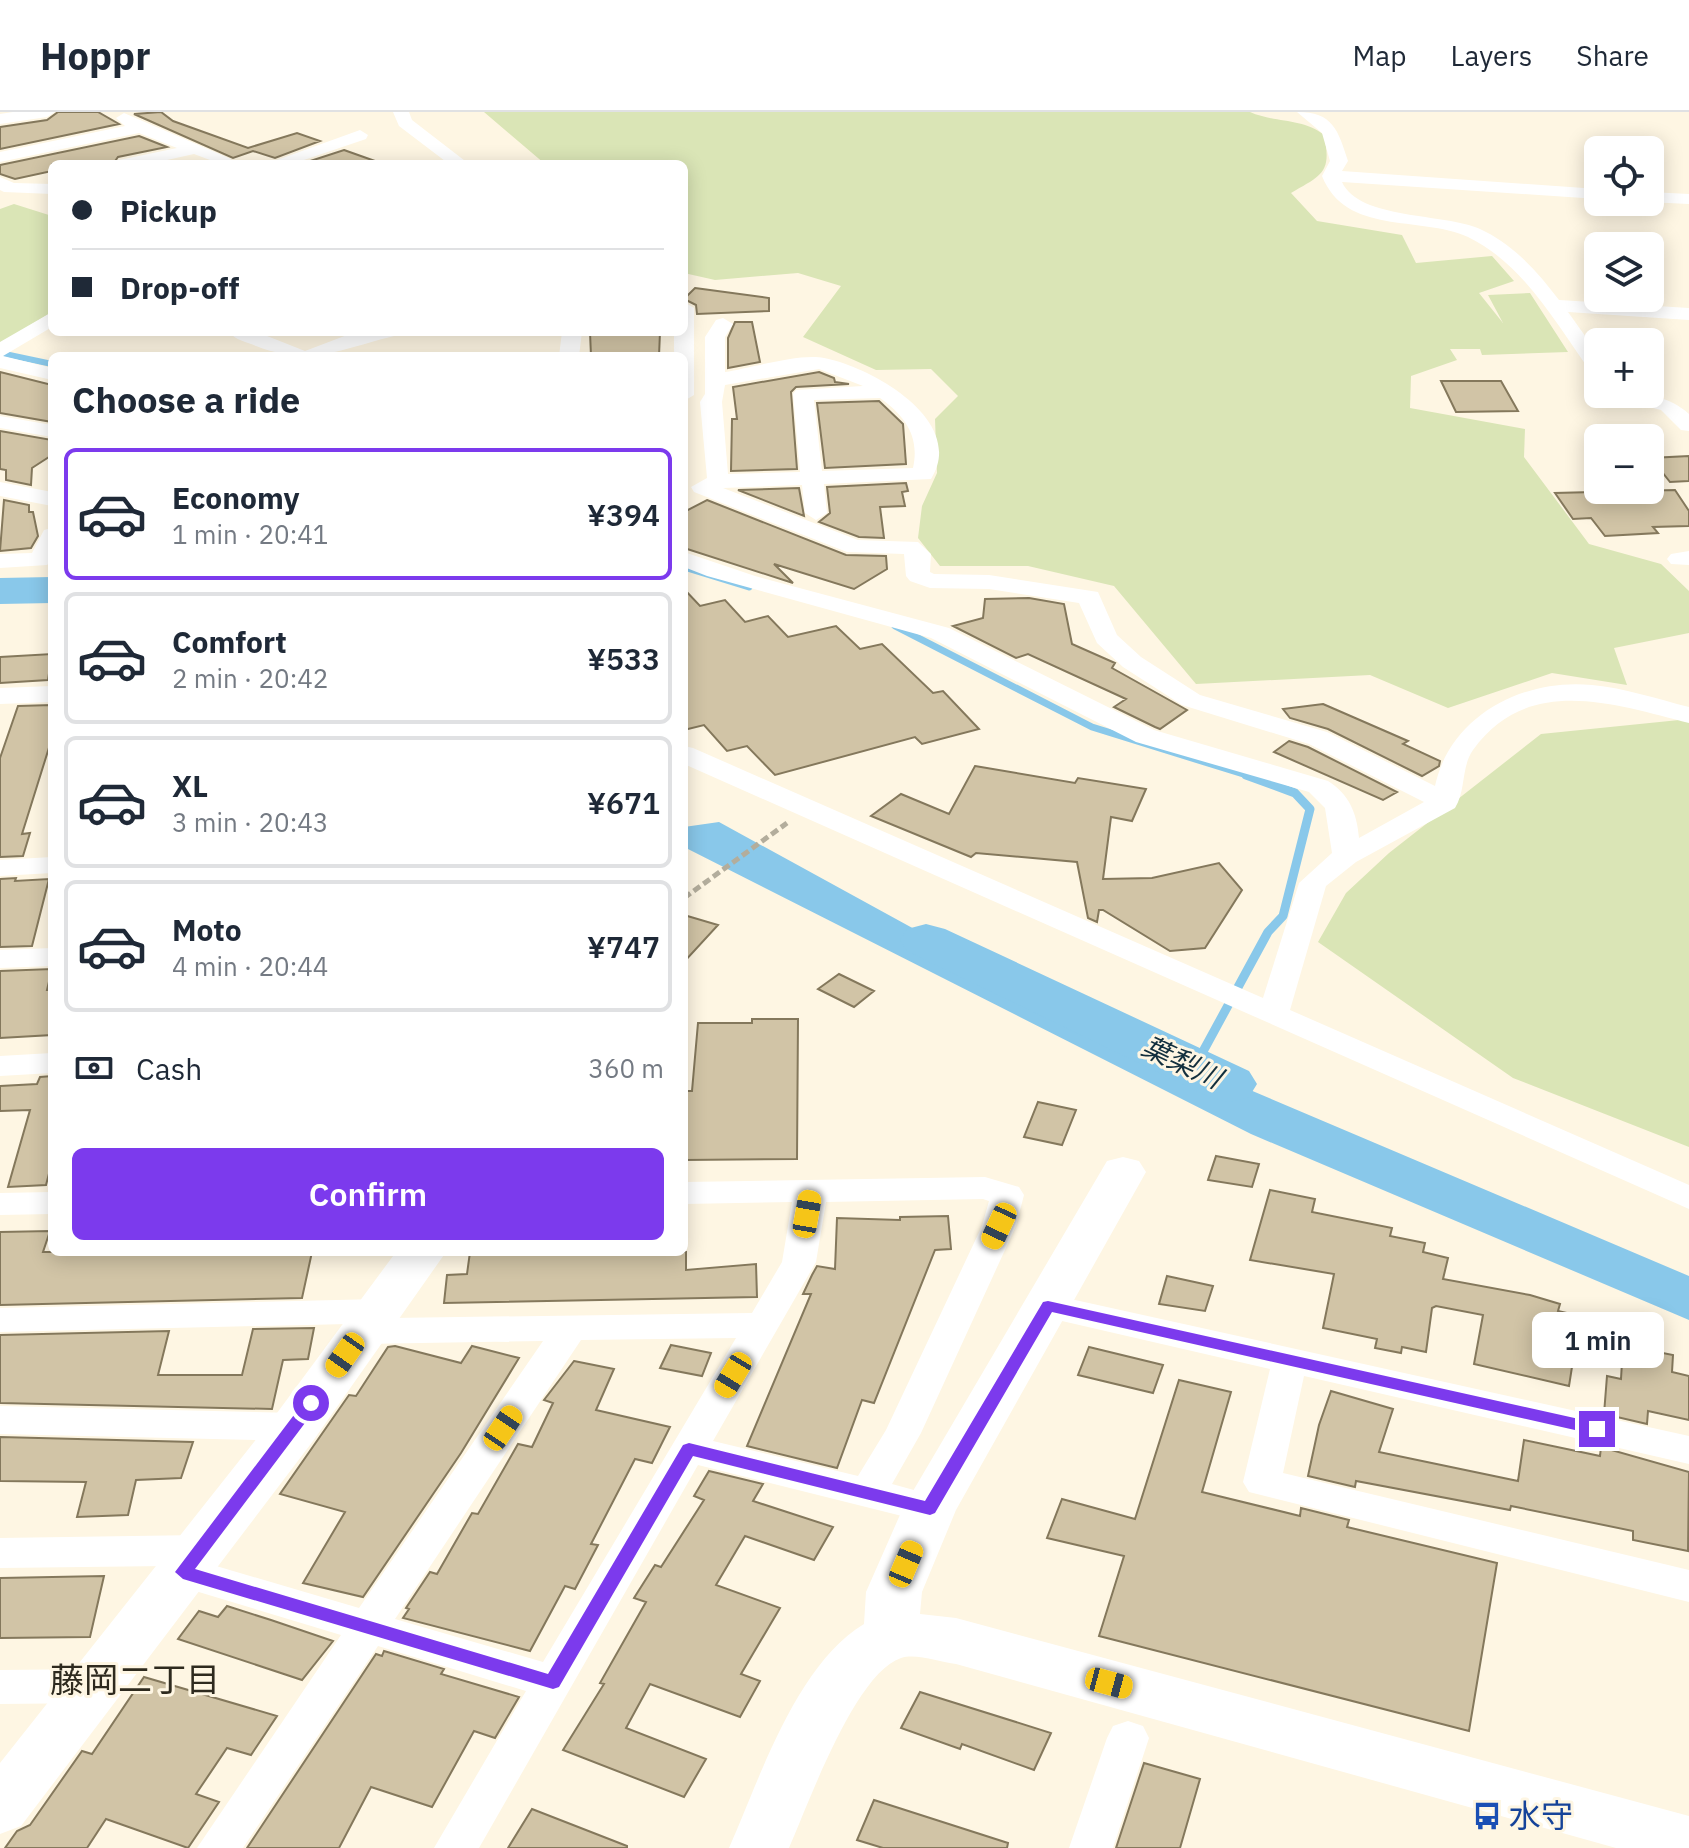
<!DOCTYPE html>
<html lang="en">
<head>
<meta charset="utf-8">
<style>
	:root { --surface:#fff; --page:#f2f2f3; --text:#1f2937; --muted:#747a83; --line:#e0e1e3; --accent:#7c3aed }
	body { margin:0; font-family:"IBM Plex Sans","Noto Sans JP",sans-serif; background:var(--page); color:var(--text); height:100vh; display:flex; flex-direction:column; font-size:30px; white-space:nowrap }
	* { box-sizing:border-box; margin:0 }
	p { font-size:26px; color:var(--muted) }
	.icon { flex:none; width:44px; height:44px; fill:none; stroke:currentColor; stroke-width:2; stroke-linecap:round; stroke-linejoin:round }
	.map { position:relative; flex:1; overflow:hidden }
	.panel { position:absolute; left:48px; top:240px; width:640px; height:904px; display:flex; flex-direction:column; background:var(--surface); border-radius:12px; box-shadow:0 4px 20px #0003 }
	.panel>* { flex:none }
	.guide { position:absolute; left:48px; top:48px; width:640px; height:176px; border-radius:12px; box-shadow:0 4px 20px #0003; display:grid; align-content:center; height:176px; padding:0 24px; background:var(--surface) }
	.tools { position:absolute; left:1584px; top:24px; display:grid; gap:16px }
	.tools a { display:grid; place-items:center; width:80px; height:80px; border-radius:12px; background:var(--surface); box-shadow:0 4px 20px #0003; font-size:40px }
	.end { position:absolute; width:36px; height:36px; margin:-18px; border:10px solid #7c3aed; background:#fff; box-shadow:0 0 0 4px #fff }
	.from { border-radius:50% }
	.bubble { position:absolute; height:56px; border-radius:12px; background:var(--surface); box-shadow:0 4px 20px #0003; font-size:26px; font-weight:600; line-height:56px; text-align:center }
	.car { position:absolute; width:24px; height:48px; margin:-24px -12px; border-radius:10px; box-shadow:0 0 6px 2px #0007; background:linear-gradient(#f5c518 24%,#345 0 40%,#f5c518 0 76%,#345 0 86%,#f5c518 0) }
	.guide b { display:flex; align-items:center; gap:28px; height:76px; font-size:30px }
	.guide b+b { border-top:2px solid var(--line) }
	.guide i { width:20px; height:20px; background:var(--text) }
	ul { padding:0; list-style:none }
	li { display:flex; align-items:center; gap:24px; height:132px; margin:0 16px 12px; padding:0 8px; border:4px solid var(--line); border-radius:12px }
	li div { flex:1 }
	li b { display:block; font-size:30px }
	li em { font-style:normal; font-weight:600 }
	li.current { border-color:var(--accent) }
	li>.icon { width:72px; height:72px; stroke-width:1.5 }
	h2 { padding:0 24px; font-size:36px; line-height:96px }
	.pay { display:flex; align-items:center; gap:20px; height:88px; padding:0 24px; font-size:30px }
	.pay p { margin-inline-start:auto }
	.primary-button { display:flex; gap:16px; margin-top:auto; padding:16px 24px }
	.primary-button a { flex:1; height:92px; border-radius:12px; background:var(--accent); color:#fff; font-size:32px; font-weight:600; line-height:92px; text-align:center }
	header { display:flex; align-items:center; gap:48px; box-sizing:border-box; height:112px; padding:0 40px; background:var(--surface); border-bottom:2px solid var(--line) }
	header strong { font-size:38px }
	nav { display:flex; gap:44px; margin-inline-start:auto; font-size:28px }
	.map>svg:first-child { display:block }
	.green { fill:#dae5b6 }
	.water { fill:#89c8ea }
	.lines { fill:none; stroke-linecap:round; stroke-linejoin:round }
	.stream-far2 { stroke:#89c8ea; stroke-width:6 }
	.stream-far1 { stroke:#89c8ea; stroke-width:7 }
	.stream { stroke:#89c8ea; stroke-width:9 }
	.river { fill:#89c8ea; fill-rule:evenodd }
	.building { fill:#d1c4a6; stroke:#84785c; stroke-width:2 }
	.path { stroke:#b3ad9c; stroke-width:5; stroke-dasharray:8 4; stroke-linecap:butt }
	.street { fill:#fff; fill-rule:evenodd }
	.secondary { fill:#fff; fill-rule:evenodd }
	.route { fill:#7c3aed }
	.labels { text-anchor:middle; stroke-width:6; stroke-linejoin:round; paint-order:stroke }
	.water-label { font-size:28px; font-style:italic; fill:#13303e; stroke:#fef6e3 }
	.near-transit-label { font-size:32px; fill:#164399; stroke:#fef6e3; text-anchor:start }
	.near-neighbourhood-label { font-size:34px; fill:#2e2a1e; stroke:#fef6e3 }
</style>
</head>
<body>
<header>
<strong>Hoppr</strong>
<nav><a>Map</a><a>Layers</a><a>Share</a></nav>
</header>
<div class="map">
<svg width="1689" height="1736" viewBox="0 0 1689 1736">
	<rect width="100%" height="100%" fill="#fef6e3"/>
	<!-- green -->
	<path class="green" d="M484,0h766c25,11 53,6 74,23 8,38 -2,40 -33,58l26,28 85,14 14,28 76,-7 22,25 -35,12 24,30 -15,-28 42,-2 38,59 -86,3 -2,-6h-30l7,11 -46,16 -1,32 115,21 -1,28 65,87 72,20 28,27v42l-75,15 13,37 -75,-12 -104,35 -78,-33 -174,9 -82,-98 -86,-20h-88l-22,-28 4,-32 15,-33 -2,-54 23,-23 -27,-27 -55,1 -73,-33 38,-51 -43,-13 -83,7 -31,-7v-109h-139z
		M14,92l38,12v96l-52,32v-135z
		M1689,607v428l-176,-69 -195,-136 28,-49 43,-40 152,-119z"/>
	<!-- water -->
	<path class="water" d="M719,710l270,148 176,84 524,222v44l-438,-186 -567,-287v-20z"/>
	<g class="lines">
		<!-- stream-far2 -->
		<path class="stream-far2" d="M0,241l52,11"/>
		<!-- stream-far1 -->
		<path class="stream-far1" d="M684,455l65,20
			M895,514l197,101 161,50"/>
		<!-- stream -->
		<path class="stream" d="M1194,956l74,-136 15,-16 27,-107 -15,-16 -49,-18"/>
		<!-- river -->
		<path class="river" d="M52,465v26l-52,1v-26z
			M926,812l19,5 304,142 8,13 -8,13 -20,5 -20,-5 -302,-146 -7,-11 7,-11z"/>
	</g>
	<!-- building -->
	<path class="building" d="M58,0h40l21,12 -119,25v-22l47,-7z
		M161,0l12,9 75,27 49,-15 23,8 -45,17 -22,-7 -20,7 -99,-44z
		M139,24l28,11 -49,10 -5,7h-61v7l-37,8 -15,-5v-9z
		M344,38l31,11v3h-74z
		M695,176l74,10v13l-72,3 -1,-9 -12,-6z
		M735,210h17l8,40 -32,6v-30z
		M590,220h70l-1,24h-68z
		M0,260l52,13v37l-52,-9z
		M819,260l15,6 1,4 14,2 -53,3 -5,5 6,77 -66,2 1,-52h5l-4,-32z
		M1441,269h60l17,30 -62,1z
		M879,289l24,23 3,40 -81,4 -8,-65z
		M0,319l52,9v15l-20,13 -1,17 -25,-5v-10l-6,-1z
		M1689,344v25l-19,1 -19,-24z
		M906,371l2,8 -6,1 3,14 -25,1 4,31 -25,-1 -40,-15 11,-9 -3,-26z
		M799,376l5,28 -66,-26z
		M1675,378l14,21v15l-36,1 5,6 -53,3 -14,-18 -18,1 -18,-26z
		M4,388l25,5v7h4l5,24 -7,12 -31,3z
		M707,388l139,55 40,1 1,13 -33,20 -80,-25 19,19 -109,-35v-36z
		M684,477l16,17 25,-6 20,22 23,-6 20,21 48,-11 24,23 22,-5 51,49 10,-2 36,38 -57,15 -7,-7 -140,38 -28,-29 -20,5 -23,-26 -20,5z
		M1029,486l35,6 8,40 43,19 -3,5 75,42 -27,19 -5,-2 -41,-20 12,-8 -98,-45 -12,4 -63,-32 30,-8 2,-19z
		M52,542l-4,26 -48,3v-26z
		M1323,592l85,37 -5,3 37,17 -1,5 -17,10 -94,-47 -38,-11 -7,-9z
		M52,593v33l-30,96 8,-1 -7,23 -23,1v-99l18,-52z
		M1289,629l19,6 89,45 -14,8 -109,-48z
		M975,654l100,17 3,-5 68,11 -14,32 -21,-4 -8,62 49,-1 67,-15 23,27 -37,58 -35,3 -67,-41h-4l-2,12 -9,-4 -11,-56 -101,-9 -5,4 -100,-41 30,-22 48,20z
		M16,766l-1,3 34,-2 -17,67 -32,1v-68z
		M684,803l34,10 -34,37z
		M52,857l-5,21h5v45l-52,3v-67z
		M839,862l35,17 -20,16 -36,-18z
		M752,907h46l-1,140 -113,1v-69h8l6,-68h54z
		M52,964v86l-6,23 -38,2 22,-77 -30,1v-25l37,-2 3,-7z
		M1038,990l38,8 -14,35 -38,-8z
		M1216,1044l43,8 -7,23 -44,-7z
		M1270,1078l45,9 -3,13 80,16 -2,8 35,7 -2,9 25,6 -5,21 87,16 30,9 -2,7 22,5 -11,70 -95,-22 9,-49 -47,-9 -4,2 -6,44 -24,-5 -1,6 -26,-5 2,-9 -54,-11 11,-54 -84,-14z
		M948,1104l3,33 -16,1 -61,153 -12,-3 -25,68 -90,-22 64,-152h-8l9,-19 5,-9 18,3 2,-51 63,2v-3z
		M50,1119l-7,21h269l-10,46 -302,7v-73z
		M470,1140h216v18l70,-6 1,33 -313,6 3,-28 20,-1z
		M1167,1164l46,10 -8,25 -46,-7z
		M314,1216l-6,31 -25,1 -11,49 -272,-6v-68l169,-4 -11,44h84l11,-46z
		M671,1233l40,8 -9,23 -42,-8z
		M1623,1233l50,10 -1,17 17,4v44l-41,-9 -1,13 -43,-10 3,-38 14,3z
		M395,1234l66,17 11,-17 47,12 -58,95 -98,144 -60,-14 42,-71 -65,-18 69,-99 7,1 32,-49z
		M1089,1235l74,18 -10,28 -75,-18z
		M574,1249l40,8 -18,41 74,17 -18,36 -17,-4 -44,85 7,1 -23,44 -10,-3 -35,65 -127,-33 6,-9 -3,-1 24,-36 7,2 35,-61 6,1 40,-70 14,3 21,-44 -9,-3z
		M1179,1268l52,12 -29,100 98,24 1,-8 48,12 -2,7 150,36 -28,168 -370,-95 25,-80 -77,-18 15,-39 73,20z
		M1331,1279l62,18 -14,43 139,29 6,-41 76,16 1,-9 88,25 -1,79 -55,-11v-9l-122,-25 -1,4 -154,-29 -1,6 -47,-11 11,-51z
		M0,1325l193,5 -12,36 -45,2 -8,35 -51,2 9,-35 -86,-1z
		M709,1359l54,13 -10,17 80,26 -19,33 -69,-24 -29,49 64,23 -39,66 19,7 -20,36 -90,-33 -24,44 80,31 -22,38 -121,-47 41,-66 -4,-1 46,-81 -12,-4 21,-33 6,2 43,-67 -10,-4z
		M104,1464l-14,61 -90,1v-60z
		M227,1494l44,14 62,21 -31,39 -124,-41 21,-28 19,6z
		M384,1539l60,18 -3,5 78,23 -24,41 -21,-7 -42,76 -61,-20 -32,61h-92l129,-194 6,2z
		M144,1565l133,39 -26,39 -24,-7 -31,46 23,8 -31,46 -82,-29 -19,29h-82l12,-17 13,-6 52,-74 10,3z
		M920,1580l131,41 -17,37 -72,-26 -2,5 -59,-21z
		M1144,1651l56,16 -20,69h-64z
		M874,1688l134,43 -1,5h-124l-26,-8z
		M532,1697l95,37v2h-119z"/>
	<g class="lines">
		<!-- path -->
		<path class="path" d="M684,786l103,-75"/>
		<!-- street -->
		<path class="street" d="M13,0h42l-8,5 -47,7v-10z
			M393,0h16l3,8 57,44h-20l-50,-38z
			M1297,0c36,0 41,18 51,49l-6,10 256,18v10l-256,-17c17,38 103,31 138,47 33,15 58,43 79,71l130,8v12l-121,-8 30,42v20l-7,-2c-35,-48 -67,-108 -123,-135 -49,-22 -122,-1 -146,-61l8,-15 -8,-28z
			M124,1l107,46 -4,5h-20l3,-4 -16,-6 -45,10h-33l3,-4 58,-12 -38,-15 -139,29v-10l125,-26 -9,-8z
			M360,18l8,5 -2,4 -74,25h-26z
			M0,65l14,6 38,1v10l-48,-2 -4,-2z
			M1650,80l39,2v10l-41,-2z
			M684,190l10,6v87l-10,6v-45h-10v-24h10z
			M52,200v15l-49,29 49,12v12l-52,-12v-26z
			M723,206l10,6 -8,13v35c26,-4 75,-19 99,-14 45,8 144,62 107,121l-107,5 3,29 -11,7 -11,-7 -3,-28 -79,3 135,52 60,2 13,12 -1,18 4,2 55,1 109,17 19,43 24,22 59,38 127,37 108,54c15,-70 88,-108 157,-101 33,3 65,14 97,22v16c-73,-18 -161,-50 -216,27 -12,17 -7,41 -18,58l-99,54 -30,24 -36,124 399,175v24l-1005,-445v-18l9,2 570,250 36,-115 33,-30 -7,-45 -16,-16 -173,-50 -205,-104 -224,-62 -23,-9v-15l71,24 194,52 205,102 174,51c21,13 29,32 31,57l65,-36 -115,-58 -127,-39 -59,-38 -26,-24 -18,-40 -90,-14 -59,-1 -20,-7 -4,-5 -2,-22 -57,-2 -153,-60 -3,-5 16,-9 -7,-76 5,-8v-57l11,-17zM819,257l44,17 -67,4 -3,4 7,78 -72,2 -6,-72 3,-17zM880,286c25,18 40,38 33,70l-91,3 -8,-71z
			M229,220h28l48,19 50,-19h42l-3,4c-53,13 -84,31 -138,10 -9,-4 -21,-6 -27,-14z
			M562,220h20l-3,24h-20z
			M1610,282c29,0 56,-1 79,20v17l-8,-1 -20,-20 -48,-12z
			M0,304l52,9v12l-52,-9z
			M0,370l52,10v14l-52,-10z
			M52,416v32l-5,5 -47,3v-14l32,-1 12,-23z
			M1689,439v14l-18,-1 -4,-5 4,-5z
			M52,574v16l-52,2v-16z
			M52,745v16l-52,3v-16z
			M52,836v18l-52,2v-18z
			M52,941v20l-52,3v-20z
			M985,1065l34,10 5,8 -8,31 -95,207 -29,51 51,14 6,10 -6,10 -13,5 -232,-58 -219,383h-45l92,-157 -148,-45 -135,202h-46l144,-213 -172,-52 -6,-11 4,-6 -167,2v-30l200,-3 14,4 5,11 -5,11 -8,2 153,45 184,-267 -181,3 -13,-4 -5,-9 4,-7 -348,8v-24l378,-9 12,3 6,9 -5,7 361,-5 30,-51 10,-60 -108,2v-22zM983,1087l6,2 -7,25 -96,204 -28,46 -145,-35 103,-179 10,-60zM736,1226l-193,324 -148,-43 186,-279z
			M52,1080v22l-52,1v-22z
			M1048,1182l641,142v28l-385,-88 -21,97 406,97v32l-440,-110 -6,-10 27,-113 -234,-54 -6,-9 6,-9z
			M0,1294l295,7 13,4 5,10 -5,10 -13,4 -295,-7z
			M96,1557l14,5 6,12 -6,12 -14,5 -96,1v-34z
			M1128,1609l15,5 6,12 -36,110h-44l38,-110 6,-12z"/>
		<!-- secondary -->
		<path class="secondary" d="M1123,1045l16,4 7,11 -190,338 -34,82 -2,22 36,4 733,198v32h-73l-660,-184c-16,-2 -40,-11 -55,-6 -46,15 -93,147 -112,190h-60c31,-70 67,-183 135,-224l2,-32 37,-84 204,-347z
			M396,1140h50l-133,189 -292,385 -21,8v-71l277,-350z"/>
	</g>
	<!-- route -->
	<path class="route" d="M1048,1189l549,122 8,6 -8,6 -545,-123 -117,201 -5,2 -237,-59 -134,231 -6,2 -370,-110 -8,-7 131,-173h11v8l-122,162 353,105 135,-229 6,-2 236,58 118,-199z"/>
	<!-- icons -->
	<defs>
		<symbol id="bus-bare" viewBox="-9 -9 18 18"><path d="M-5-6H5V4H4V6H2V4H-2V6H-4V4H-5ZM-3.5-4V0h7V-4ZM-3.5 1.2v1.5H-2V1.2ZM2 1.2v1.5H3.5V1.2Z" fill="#1a4fb4" stroke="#fef6e3" stroke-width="2.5" paint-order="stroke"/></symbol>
	</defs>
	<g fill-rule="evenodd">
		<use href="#bus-bare" x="1467" y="1684" width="40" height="40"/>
	</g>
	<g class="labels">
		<!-- water labels -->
		<g class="water-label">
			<text transform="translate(1182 950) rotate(25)" y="10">葉梨川</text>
		</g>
		<!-- near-transit labels -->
		<g class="near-transit-label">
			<text x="1509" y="1715">水守</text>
		</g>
		<!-- near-neighbourhood labels -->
		<g class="near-neighbourhood-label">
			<text x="135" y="1580">藤岡二丁目</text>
		</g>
	</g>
</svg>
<div class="tools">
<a><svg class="icon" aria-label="locate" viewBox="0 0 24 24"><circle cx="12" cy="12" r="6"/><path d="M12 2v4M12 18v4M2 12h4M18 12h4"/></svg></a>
<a><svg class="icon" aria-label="layers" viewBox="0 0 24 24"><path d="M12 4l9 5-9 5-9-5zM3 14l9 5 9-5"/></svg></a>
<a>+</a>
<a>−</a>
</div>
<i class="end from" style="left:311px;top:1291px"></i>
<i class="end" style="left:1597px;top:1317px"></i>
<div class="bubble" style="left:1532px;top:1200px;width:132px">1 min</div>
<i class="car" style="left:807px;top:1102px;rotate:10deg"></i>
<i class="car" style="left:999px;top:1114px;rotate:205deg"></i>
<i class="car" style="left:345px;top:1243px;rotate:215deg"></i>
<i class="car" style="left:733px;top:1263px;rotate:211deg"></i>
<i class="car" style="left:503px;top:1316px;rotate:34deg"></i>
<i class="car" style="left:906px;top:1452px;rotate:23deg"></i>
<i class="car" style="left:1109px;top:1571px;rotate:105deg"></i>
<div class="guide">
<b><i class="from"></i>Pickup</b>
<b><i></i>Drop-off</b>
</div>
<section class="panel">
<h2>Choose a ride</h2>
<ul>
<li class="current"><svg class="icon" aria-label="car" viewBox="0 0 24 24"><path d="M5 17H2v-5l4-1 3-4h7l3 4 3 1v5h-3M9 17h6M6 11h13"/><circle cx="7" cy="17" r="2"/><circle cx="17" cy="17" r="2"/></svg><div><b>Economy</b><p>1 min · 20:41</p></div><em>¥394</em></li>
<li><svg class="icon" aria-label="car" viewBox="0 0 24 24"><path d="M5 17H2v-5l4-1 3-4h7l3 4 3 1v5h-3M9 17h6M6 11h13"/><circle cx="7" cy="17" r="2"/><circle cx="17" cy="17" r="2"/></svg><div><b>Comfort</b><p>2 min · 20:42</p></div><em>¥533</em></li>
<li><svg class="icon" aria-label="car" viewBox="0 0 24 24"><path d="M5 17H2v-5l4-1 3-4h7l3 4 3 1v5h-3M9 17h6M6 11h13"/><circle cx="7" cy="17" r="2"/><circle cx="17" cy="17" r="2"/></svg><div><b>XL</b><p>3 min · 20:43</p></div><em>¥671</em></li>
<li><svg class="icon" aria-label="car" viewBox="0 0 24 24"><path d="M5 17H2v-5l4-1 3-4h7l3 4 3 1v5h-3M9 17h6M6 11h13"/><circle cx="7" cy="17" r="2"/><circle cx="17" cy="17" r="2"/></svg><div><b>Moto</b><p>4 min · 20:44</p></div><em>¥747</em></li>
</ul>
<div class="pay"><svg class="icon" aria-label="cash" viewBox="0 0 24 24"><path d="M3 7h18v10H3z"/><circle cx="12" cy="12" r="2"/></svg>Cash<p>360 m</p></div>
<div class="primary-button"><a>Confirm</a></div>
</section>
</div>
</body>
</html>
